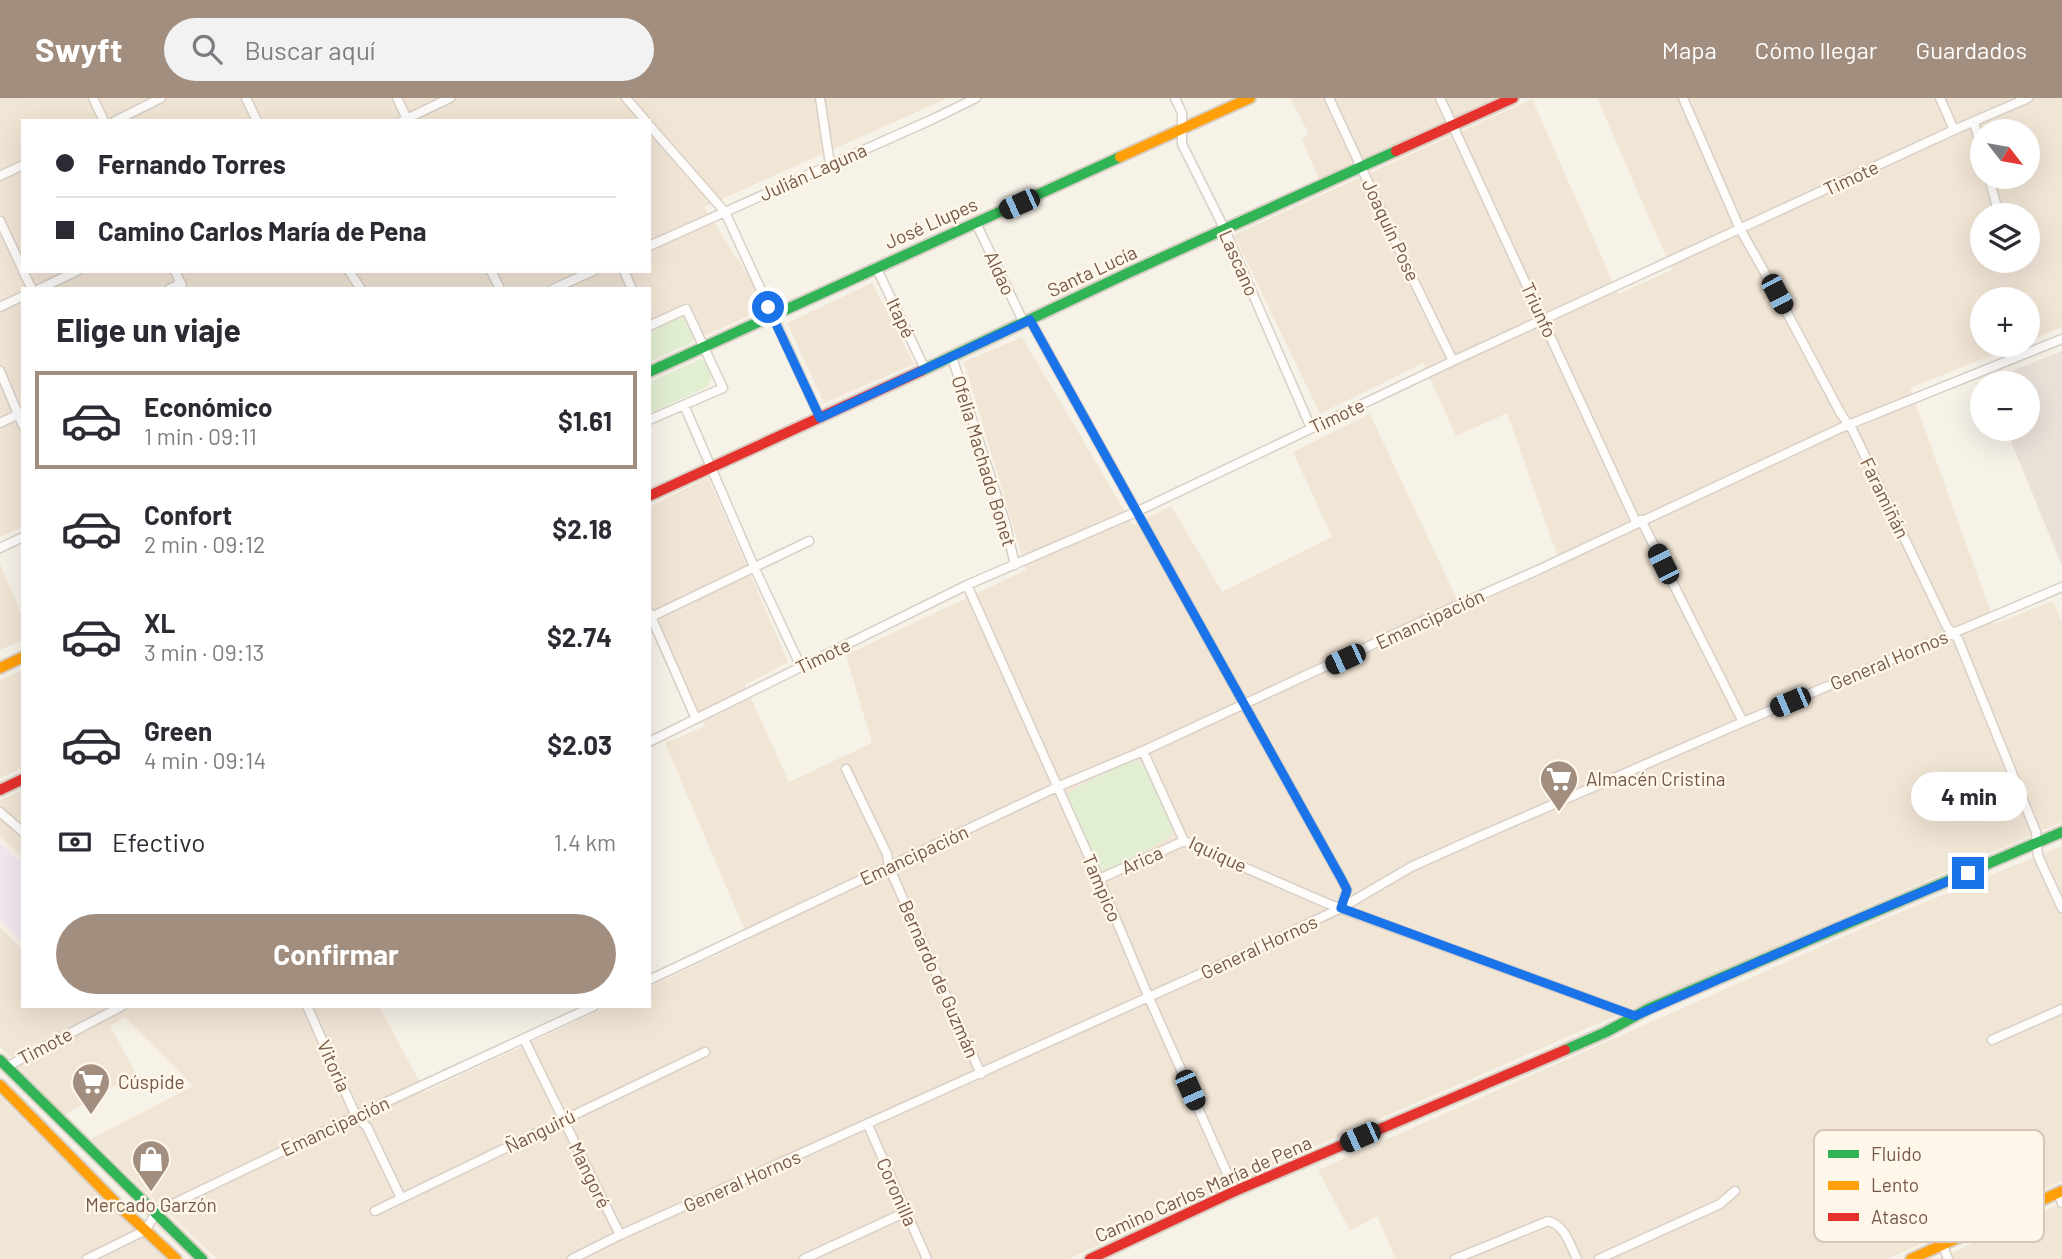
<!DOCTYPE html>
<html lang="es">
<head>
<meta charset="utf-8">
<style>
	:root { --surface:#fff; --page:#f2f2f3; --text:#2b2b33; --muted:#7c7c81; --line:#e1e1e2; --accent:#a28e7f }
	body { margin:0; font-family:Barlow,sans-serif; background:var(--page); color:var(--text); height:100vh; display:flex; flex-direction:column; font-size:26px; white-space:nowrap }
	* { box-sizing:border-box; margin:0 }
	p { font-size:23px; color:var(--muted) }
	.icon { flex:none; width:38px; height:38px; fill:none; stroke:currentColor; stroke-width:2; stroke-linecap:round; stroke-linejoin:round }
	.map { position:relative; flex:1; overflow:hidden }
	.sheet { position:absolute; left:21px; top:189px; width:630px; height:721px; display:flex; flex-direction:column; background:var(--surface); border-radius:0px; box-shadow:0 7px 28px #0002 }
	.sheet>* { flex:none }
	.guide { position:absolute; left:21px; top:21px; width:630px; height:154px; border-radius:0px; box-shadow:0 7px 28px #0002; display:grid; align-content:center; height:154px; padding:0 35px; background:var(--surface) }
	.needle { width:46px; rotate:121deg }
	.tools { position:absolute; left:1970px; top:21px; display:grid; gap:14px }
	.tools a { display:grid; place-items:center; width:70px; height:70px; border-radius:50%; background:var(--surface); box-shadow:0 7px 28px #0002; font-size:35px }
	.end { position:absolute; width:32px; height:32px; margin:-16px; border:9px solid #1a73e8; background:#fff; box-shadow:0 0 0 4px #fff }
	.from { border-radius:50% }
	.bubble { position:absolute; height:49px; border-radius:24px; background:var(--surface); box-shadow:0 7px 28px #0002; font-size:23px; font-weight:700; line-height:49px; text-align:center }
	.car { position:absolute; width:21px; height:42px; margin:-21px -10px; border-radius:9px; box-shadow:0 0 5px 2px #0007; background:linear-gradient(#222 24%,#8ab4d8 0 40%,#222 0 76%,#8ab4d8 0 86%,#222 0) }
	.guide b { display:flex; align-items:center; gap:24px; height:66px; font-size:26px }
	.guide b+b { border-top:2px solid var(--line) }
	.guide i { width:18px; height:18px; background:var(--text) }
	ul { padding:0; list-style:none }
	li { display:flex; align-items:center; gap:21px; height:98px; margin:0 14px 10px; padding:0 21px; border:4px solid transparent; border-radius:0px }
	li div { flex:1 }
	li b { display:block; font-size:26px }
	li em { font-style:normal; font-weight:700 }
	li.active { border-color:var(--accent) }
	li>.icon { width:63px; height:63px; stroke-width:1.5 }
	h2 { padding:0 35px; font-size:32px; line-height:84px }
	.pay { display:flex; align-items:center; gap:18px; height:77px; padding:0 35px; font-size:26px }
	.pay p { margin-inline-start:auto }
	.cta { display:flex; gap:14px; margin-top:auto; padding:14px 35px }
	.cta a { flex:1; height:80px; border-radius:42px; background:var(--accent); color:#fff; font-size:28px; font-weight:700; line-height:80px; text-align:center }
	header { display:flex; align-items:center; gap:42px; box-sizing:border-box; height:98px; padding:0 35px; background:var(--accent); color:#fff }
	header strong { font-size:33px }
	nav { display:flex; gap:38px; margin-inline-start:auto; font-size:24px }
	.search { width:490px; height:63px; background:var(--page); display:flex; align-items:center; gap:18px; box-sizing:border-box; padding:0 24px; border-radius:38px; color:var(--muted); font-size:26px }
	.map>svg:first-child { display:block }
	.residential { fill:#f1e5d5; fill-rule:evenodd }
	.industrial { fill:#eae1d9 }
	.education { fill:#f3e8f1 }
	.green { fill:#e2eed2 }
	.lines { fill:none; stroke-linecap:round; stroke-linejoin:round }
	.street-casing { stroke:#d8cfc6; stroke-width:11 }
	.fast-casing { stroke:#d8cec4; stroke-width:14 }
	.slow-casing { stroke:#d8cec4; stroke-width:14 }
	.jam-casing { stroke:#d8cec4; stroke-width:14 }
	.street { stroke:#fefdfc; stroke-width:8 }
	.fast { stroke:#30b455; stroke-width:10 }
	.slow { stroke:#ff9f0a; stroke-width:10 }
	.jam { stroke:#e5322d; stroke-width:10 }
	.route { stroke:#1a73e8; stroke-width:9 }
	.labels { text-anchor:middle; stroke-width:5; stroke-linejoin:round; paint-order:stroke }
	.street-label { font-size:19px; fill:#755847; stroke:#fff7e9 }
	.poi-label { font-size:19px; fill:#755847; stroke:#fff7e9; text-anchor:start }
	.key { fill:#fff7e9; stroke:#d6c7b8; stroke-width:2 }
	.key-label { font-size:19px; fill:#755847 }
</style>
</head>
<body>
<header>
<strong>Swyft</strong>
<div class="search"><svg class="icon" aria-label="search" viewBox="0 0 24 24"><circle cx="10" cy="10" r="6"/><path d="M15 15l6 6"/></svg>Buscar aquí</div>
<nav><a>Mapa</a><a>Cómo llegar</a><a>Guardados</a></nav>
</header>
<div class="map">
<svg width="2062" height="1161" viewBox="0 0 2062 1161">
	<rect width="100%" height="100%" fill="#f7f2e8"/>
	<!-- residential -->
	<path class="residential" d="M0,0h948l-244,109 64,100 -119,54v-72h-626v237l-23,11zM23,23h626v150h-626z
		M1290,0h208l-179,82 -17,-41 7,-5z
		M1597,0h465v229l-34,14v-42h-45v46h35l-108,43 85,236 58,-23 9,21v200l-748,325 -246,112h-851l-126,-120 102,-53 -68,-69 -15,9 26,47 -72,42 -64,-68v-120l23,23v56h356l46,86 183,-86h41v-19l100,-47 -84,-197 40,-17 -56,-125v-94l59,-30 80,185 -43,23 44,97 83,-39 -26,-88 180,-85 -62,-208 58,-25 111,188 38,-19 51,86 110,-55 -39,-85 77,-38 92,196 99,-44 -54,-153 -51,23 -33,-73 -103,51 -86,-179 298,-136 86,195 54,-24zM1983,33h45v46h-45zM1983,117h45v46h-45z
		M872,185l42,81 -90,39 -37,-80z
		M0,466l23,54v22l-23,10z
		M23,572v98l-23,10v-98z
		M23,692v67l-23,-21v-36z
		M2062,748v335l-175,78h-491l-19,-43 -27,15 -32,-61 556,-247z
		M0,999l165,162h-165z
		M2062,1105v56h-124z"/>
	<!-- industrial -->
	<path class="industrial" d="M2062,253v215l-56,-137h22v-46h-40l-1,-2z"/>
	<!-- education -->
	<path class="education" d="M0,746l23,20v79l-23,-24z"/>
	<!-- green -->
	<path class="green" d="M678,220l11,4 5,17 -5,5 -40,18v-30z
		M701,261c8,6 14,20 6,28l-53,25h-5v-30z
		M1130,663l10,1 6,6 27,62 -3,7 -62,33 -11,-3 -30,-67 2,-7 3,-3z"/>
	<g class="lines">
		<defs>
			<path id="street" d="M93,0l11,23
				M246,0l11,23
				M397,0l11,23
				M626,0l20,23
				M820,0l10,66
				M1175,0l7,15v31l43,86 86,198
				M1329,0l83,179 41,84
				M1440,0l196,424
				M1683,0l57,131 37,65 64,120 11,15 95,198 11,12 78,193 2,24 24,52
				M1940,0l14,32
				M115,23l46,-23
				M402,23l48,-23
				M1974,24l9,32
				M649,27l76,87 95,206
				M0,78l23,-11
				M1989,79l10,38
				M0,123l23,49
				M976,125l48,100
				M649,148l284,-127 43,-21
				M876,169l49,102
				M23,173l9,18
				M175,173l8,18
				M349,173l12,18
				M491,173l9,18
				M624,173l8,18
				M39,191l38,-18
				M169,191l12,-6
				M553,191l40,-18
				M0,209l23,-11
				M1030,222l312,560 5,10 -6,18
				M649,228l37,-17 37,79 -74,32
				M952,259l53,165 10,43
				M0,273l23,55
				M684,307l71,164 46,98
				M0,325l23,-11
				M1641,422l102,202
				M0,450l23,-11
				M967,487l132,294 50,119 86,193
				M649,514l47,107
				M649,520l160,-77
				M649,644l318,-157 169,-73 317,-151 501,-231 74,-32
				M1143,653l41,90 142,62 309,113
				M846,671l41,85 2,13 92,207
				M0,714l23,20
				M1099,781l85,-38
				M649,882l408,-193 86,-36 295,-137 100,-44 305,-143 219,-88
				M307,908l49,110 11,11 34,71
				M524,941l96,196
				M1992,942l70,-31
				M6,969l116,-61
				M868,1027l59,134
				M2058,1095l4,10
				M375,1113l330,-159
				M1943,1147l5,14
				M87,1161l59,-29 10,-18 200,-96 238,-110
				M572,1161l48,-24 633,-285 88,-42 70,-41 58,-26 274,-119 319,-135
				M804,1161l102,-47
				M1455,1161l93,-38c17,4 22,24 29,38
				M1599,1161l121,-55 15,-13"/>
			<path id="fast" d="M921,273l207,-98 268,-122
				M649,274l471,-215
				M1565,952l41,-18 44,-24 412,-176
				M0,962l202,199"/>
			<path id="slow" d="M1120,59l130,-59
				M0,570l23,-11
				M0,987l116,118 60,56
				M1911,1161l151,-68"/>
			<path id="jam" d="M1396,53l117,-53
				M649,398l272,-125
				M0,692l23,-11
				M1090,1161l145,-68 330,-141"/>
		</defs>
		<!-- street casing -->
		<use href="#street" class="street-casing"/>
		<!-- fast casing -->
		<use href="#fast" class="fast-casing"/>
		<!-- slow casing -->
		<use href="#slow" class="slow-casing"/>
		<!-- jam casing -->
		<use href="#jam" class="jam-casing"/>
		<!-- street -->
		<use href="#street" class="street"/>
		<!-- fast -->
		<use href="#fast" class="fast"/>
		<!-- slow -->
		<use href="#slow" class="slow"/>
		<!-- jam -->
		<use href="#jam" class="jam"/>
	</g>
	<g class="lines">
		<!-- route -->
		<path class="route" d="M768,209l52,111 210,-98 312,560 5,10 -6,18 294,108 203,-89 130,-54"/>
	</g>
	<!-- icons -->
	<defs>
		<symbol id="supermarket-pin" viewBox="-11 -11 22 30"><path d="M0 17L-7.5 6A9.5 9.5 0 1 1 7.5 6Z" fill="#a28e7f" stroke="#fff7e9"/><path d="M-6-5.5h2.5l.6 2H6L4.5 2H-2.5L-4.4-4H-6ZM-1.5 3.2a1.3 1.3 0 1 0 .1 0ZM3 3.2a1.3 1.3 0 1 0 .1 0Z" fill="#fff"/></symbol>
		<symbol id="shop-pin" viewBox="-11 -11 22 30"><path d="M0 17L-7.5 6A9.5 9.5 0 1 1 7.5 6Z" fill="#a28e7f" stroke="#fff7e9"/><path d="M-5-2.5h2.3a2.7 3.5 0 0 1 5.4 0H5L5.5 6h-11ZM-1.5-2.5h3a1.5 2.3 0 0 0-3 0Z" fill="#fff"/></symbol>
	</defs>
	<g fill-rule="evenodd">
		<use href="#supermarket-pin" x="1537" y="659" width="44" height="60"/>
		<use href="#supermarket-pin" x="69" y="962" width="44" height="60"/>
		<use href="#shop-pin" x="129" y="1039" width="44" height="60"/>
	</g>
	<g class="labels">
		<!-- street labels -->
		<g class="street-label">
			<text transform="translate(813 74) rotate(-24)" y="7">Julián Laguna</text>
			<text transform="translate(1851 80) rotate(-25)" y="7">Timote</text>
			<text transform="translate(931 125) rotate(-24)" y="7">José Llupes</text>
			<text transform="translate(1391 132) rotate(65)" y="7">Joaquín Pose</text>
			<text transform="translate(1239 165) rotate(66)" y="7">Lascano</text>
			<text transform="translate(1092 173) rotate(-25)" y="7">Santa Lucía</text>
			<text transform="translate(1000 175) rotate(65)" y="7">Aldao</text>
			<text transform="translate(1539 212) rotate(65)" y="7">Triunfo</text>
			<text transform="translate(901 220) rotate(65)" y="7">Itapé</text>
			<text transform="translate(1337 318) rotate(-25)" y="7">Timote</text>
			<text transform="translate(984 363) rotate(73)" y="7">Ofelia Machado Bonet</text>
			<text transform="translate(1885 400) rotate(64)" y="7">Faramiñán</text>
			<text transform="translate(1430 521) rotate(-25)" y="7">Emancipación</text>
			<text transform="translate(823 558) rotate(-26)" y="7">Timote</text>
			<text transform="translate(1889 562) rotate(-23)" y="7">General Hornos</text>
			<text transform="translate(1218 756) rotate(25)" y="7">Iquique</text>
			<text transform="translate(914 757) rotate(-25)" y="7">Emancipación</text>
			<text transform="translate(1142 762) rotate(-24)" y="7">Arica</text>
			<text transform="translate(1102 790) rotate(67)" y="7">Tampico</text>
			<text transform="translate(1259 849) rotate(-25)" y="7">General Hornos</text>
			<text transform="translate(939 881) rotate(66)" y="7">Bernardo de Guzmán</text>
			<text transform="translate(45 948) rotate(-28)" y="7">Timote</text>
			<text transform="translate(334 968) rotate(66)" y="7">Vitoria</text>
			<text transform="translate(335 1028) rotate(-25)" y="7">Emancipación</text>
			<text transform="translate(540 1033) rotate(-26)" y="7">Ñanguirú</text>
			<text transform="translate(590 1077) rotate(64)" y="7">Mangoré</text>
			<text transform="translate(742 1083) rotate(-24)" y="7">General Hornos</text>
			<text transform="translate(1203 1091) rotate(-24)" y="7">Camino Carlos María de Pena</text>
			<text transform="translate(897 1094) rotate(66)" y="7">Coronilla</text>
		</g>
		<!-- poi labels -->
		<g class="poi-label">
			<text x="1586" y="688">Almacén Cristina</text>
			<text x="118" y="991">Cúspide</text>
			<text x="151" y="1114" text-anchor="middle">Mercado Garzón</text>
		</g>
	</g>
	<!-- legend -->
	<rect x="1814" y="1032" width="230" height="112" rx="10" class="key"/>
	<rect x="1828" y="1052" width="31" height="8" fill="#30b455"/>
	<rect x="1828" y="1083" width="31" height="9" fill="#ff9f0a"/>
	<rect x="1828" y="1115" width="31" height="8" fill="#e5322d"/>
	<g class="key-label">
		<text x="1871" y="1063">Fluido</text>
		<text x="1871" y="1094">Lento</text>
		<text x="1871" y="1126">Atasco</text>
	</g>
</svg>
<div class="tools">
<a><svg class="needle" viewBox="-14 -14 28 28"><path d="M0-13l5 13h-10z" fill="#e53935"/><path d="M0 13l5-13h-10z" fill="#7c7c81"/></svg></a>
<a><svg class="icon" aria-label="layers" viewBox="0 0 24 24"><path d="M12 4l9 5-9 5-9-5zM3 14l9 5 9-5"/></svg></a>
<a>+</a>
<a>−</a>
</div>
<i class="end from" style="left:768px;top:209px"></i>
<i class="end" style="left:1968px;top:775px"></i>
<div class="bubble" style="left:1911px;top:674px;width:116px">4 min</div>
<i class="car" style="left:1019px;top:106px;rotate:246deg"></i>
<i class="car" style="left:1777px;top:196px;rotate:152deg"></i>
<i class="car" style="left:1663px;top:466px;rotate:333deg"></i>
<i class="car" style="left:1345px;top:561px;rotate:245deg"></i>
<i class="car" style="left:1790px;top:604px;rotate:247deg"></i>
<i class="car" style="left:1190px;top:992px;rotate:156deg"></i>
<i class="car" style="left:1360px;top:1039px;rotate:246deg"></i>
<div class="guide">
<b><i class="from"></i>Fernando Torres</b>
<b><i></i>Camino Carlos María de Pena</b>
</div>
<section class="sheet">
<h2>Elige un viaje</h2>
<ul>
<li class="active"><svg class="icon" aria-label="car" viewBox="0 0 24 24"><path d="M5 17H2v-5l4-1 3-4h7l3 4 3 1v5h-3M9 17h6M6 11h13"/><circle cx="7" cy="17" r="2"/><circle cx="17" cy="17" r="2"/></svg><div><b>Económico</b><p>1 min · 09:11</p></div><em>$1.61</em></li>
<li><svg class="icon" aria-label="car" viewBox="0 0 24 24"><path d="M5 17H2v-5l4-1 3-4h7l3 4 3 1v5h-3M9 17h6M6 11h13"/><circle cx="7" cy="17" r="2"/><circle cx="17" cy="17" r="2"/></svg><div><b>Confort</b><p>2 min · 09:12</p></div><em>$2.18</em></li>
<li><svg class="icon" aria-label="car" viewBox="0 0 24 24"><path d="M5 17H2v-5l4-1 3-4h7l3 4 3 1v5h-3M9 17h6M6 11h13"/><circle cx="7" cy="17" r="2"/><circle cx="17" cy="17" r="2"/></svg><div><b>XL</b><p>3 min · 09:13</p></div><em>$2.74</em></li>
<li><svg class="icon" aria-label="car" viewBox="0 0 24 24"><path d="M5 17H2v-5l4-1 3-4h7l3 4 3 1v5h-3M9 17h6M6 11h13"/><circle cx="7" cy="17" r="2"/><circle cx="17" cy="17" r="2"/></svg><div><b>Green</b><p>4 min · 09:14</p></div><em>$2.03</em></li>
</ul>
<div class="pay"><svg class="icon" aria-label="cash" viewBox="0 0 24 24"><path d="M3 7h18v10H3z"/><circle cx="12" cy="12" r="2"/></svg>Efectivo<p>1.4 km</p></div>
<div class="cta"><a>Confirmar</a></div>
</section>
</div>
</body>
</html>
